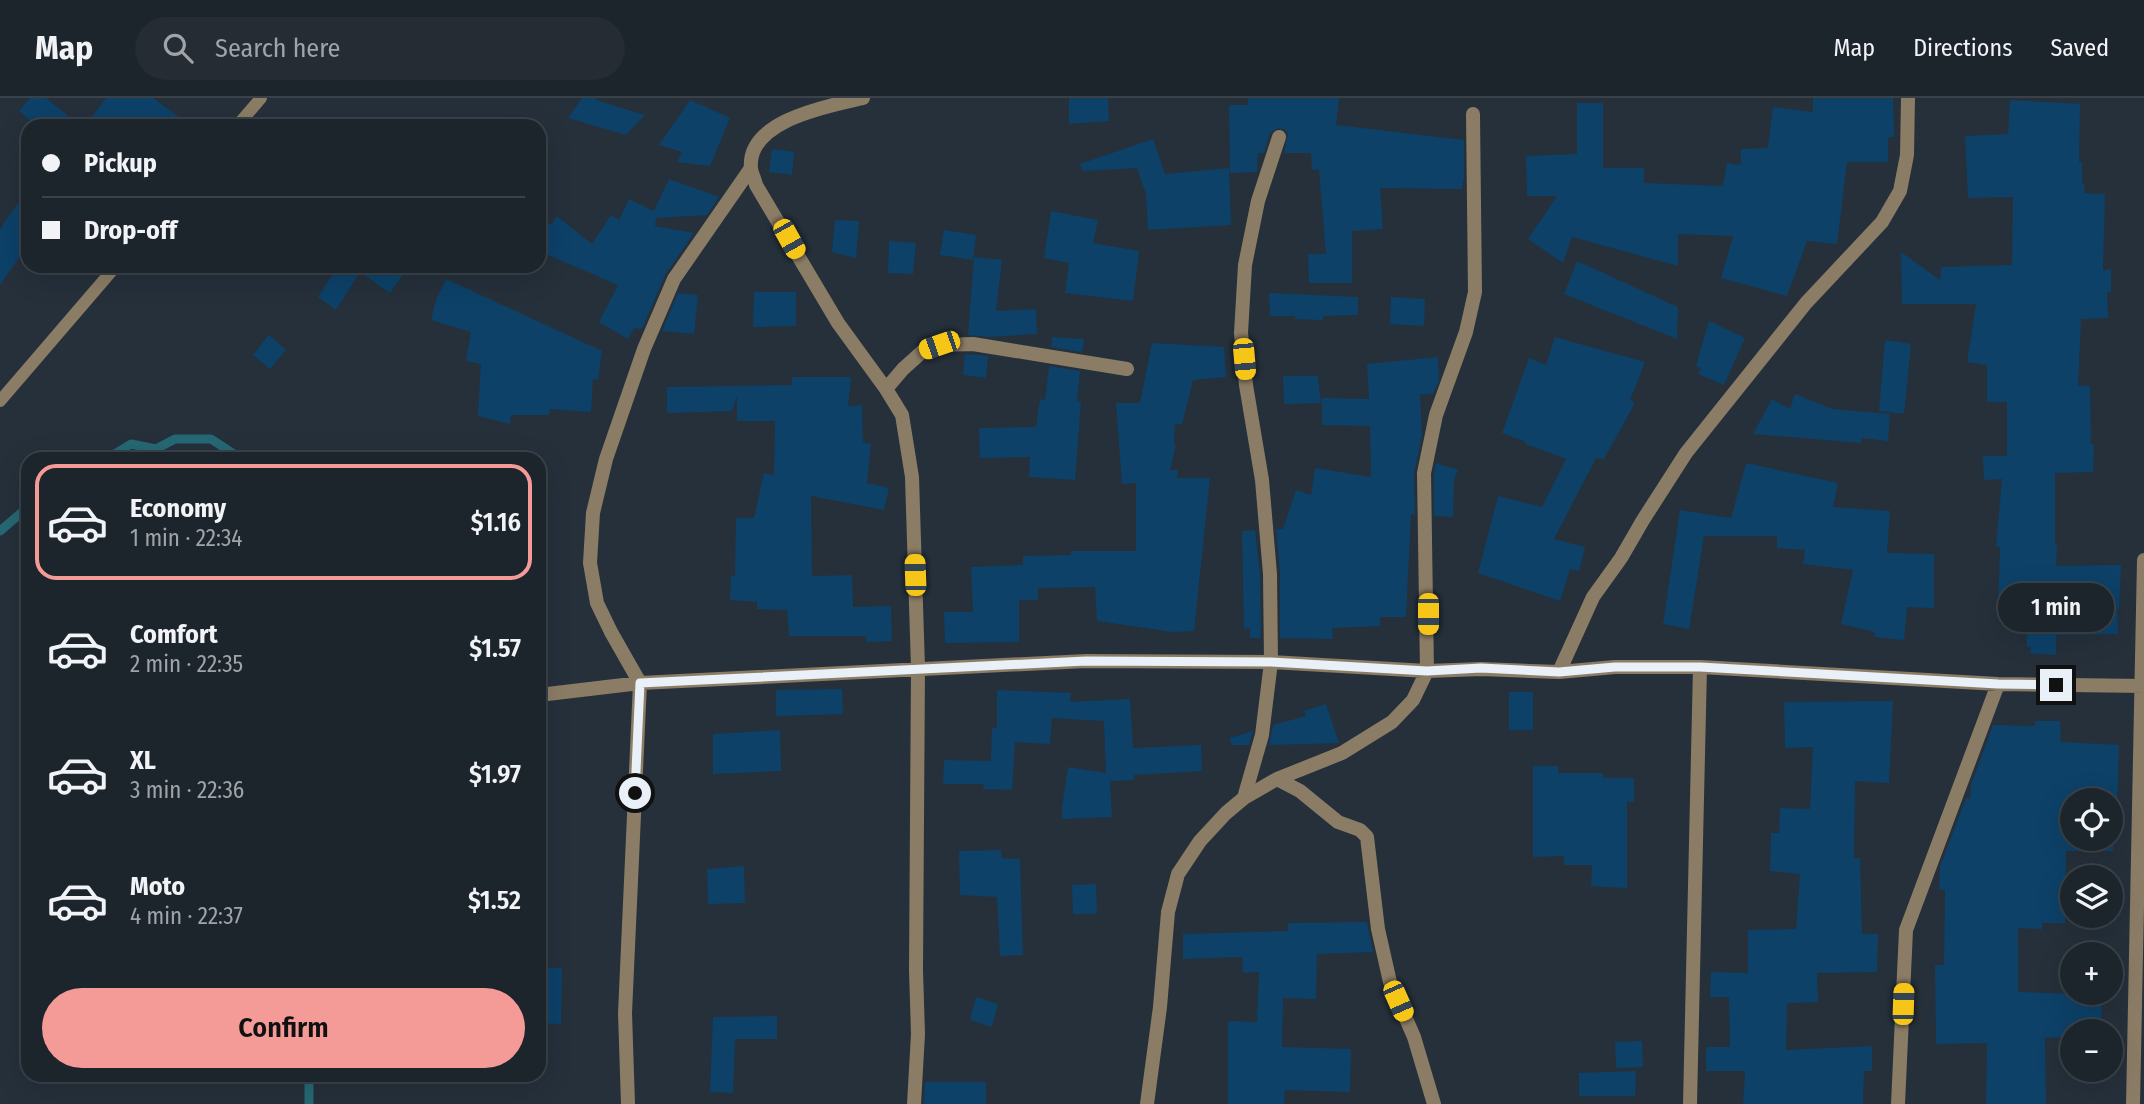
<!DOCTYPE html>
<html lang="en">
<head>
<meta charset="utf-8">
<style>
	:root { --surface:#1c242c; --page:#252c34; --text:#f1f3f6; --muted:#a0a4a9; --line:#3a4148; --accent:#f59b97 }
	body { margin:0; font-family:"Fira Sans Condensed",sans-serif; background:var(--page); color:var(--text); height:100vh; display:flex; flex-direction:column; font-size:26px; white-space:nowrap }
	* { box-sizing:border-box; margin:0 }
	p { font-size:23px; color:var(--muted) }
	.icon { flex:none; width:38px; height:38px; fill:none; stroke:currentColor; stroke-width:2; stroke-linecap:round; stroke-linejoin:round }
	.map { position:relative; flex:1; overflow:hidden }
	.drawer { position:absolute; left:21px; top:354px; width:525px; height:630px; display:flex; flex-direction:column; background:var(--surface); border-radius:21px; box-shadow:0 7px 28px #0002,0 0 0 2px var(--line) }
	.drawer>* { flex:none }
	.banner { position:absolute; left:21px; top:21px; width:525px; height:154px; border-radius:21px; box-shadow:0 7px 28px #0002,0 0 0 2px var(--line); display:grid; align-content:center; height:154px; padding:0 21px; background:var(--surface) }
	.tools { position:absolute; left:2060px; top:690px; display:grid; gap:14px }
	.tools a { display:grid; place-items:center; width:63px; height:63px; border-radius:50%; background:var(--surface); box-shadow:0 7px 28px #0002,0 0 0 2px var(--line); font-size:35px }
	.end { position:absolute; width:32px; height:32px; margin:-16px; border:9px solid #e9f0f7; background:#111; box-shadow:0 0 0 4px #111 }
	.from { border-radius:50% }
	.bubble { position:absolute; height:49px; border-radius:24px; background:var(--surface); box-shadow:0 7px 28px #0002,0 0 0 2px var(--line); font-size:23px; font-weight:600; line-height:49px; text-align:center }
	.car { position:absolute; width:21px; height:42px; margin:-21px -10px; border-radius:9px; box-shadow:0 0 5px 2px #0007; background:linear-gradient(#f5c518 24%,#345 0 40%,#f5c518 0 76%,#345 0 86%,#f5c518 0) }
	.banner b { display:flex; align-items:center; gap:24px; height:66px; font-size:26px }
	.banner b+b { border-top:2px solid var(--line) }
	.banner i { width:18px; height:18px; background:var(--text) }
	ul { padding:12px 0 0; list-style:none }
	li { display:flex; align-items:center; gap:21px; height:116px; margin:0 14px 10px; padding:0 7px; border:4px solid transparent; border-radius:21px }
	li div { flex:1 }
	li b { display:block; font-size:26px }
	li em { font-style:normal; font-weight:600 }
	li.current { border-color:var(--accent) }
	li>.icon { width:63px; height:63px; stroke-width:1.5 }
	.primary-button { display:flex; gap:14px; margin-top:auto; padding:14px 21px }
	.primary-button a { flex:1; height:80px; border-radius:42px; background:var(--accent); color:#111; font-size:28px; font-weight:600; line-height:80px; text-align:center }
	header { display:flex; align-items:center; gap:42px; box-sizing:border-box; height:98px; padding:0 35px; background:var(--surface); border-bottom:2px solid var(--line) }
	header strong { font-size:33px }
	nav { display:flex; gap:38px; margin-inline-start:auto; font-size:24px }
	.search { width:490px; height:63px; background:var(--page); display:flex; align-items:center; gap:18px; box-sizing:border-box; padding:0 24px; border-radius:38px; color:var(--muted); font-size:26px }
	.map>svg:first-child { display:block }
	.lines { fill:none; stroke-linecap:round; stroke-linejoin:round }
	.stream { stroke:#256873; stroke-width:9 }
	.building { fill:#0d4168; fill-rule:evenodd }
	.service { stroke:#8b7c65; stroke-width:12 }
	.minor { stroke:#8b7c65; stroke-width:14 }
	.route { stroke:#e9f0f7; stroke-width:9 }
</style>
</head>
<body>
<header>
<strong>Map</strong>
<div class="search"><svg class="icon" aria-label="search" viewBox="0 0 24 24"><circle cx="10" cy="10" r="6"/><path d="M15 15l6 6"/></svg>Search here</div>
<nav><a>Map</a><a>Directions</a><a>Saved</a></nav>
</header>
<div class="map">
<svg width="2144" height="1006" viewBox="0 0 2144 1006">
	<rect width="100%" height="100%" fill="#25303b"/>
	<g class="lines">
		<!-- stream -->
		<path class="stream" d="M108,360l23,-14 25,5 19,-10h36l29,19
			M0,433l28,-24
			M309,1006v-30"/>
	</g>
	<!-- building -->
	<path class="building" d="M30,0h16l35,28h-44l-18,-15z
		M106,0h47l38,28h-106z
		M582,0h12l5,3 46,14 -19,20 -58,-17z
		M1069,0h39l1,23 -40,3z
		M1248,0h91l-3,27 128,15v38l-2,11 -82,-1 3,41 -31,2v52h-43l-1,-29h18l-7,-85 -7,1 -1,-17h-27l4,-19 -2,-4 -8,-2 -8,5 -6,20h-6l-1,19 -27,1 -1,-68h19z
		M1813,0h80l1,39h-6v25h-41l-10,82 -30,-3 -20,55 -66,-18 12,-42 -55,-2v32l-106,-29 -9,26 -35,-24 29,-43h-30l-1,-40 51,-2v-51h26v65h41v15l79,3 4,-23 14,2v-16l27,-1 5,-41 40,5z
		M690,2l40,18 -20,48 -33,-4 5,-10 -23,-7z
		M2010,2l70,4 -1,58h3v22h3l-1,9 21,1 -2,76 8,-1v23h-4l1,26 -27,1 -3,67h12l1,58h3l-1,28 -38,1v70h2l-1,23 65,-1 -2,44h-2l1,25 -62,1v20l-26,-2 1,-6h-4v-41h-29l2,-59h-4l6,-68 -18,1 -1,-24h24v-54h-20v-37l-20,-3 9,-58h-74l-1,-52 39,28 1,-13 71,-2 1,-68 -45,1 -3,-62 43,-2z
		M1153,41l12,35 64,-6 2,57 -83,5 -2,-36 -9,-26 -55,3 -2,-7z
		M772,51l22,3 -2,23 -23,-3z
		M669,81l50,18 -12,18 -51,3 -1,8 39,7 -29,42 -23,54 -8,-1 -6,11 -29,-17 19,-37 -79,-34v-35l12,9 6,-9 35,28 19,-29 8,5 10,-21 25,12z
		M28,91v55l-28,41v-56z
		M1051,113l47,9 -5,23 46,8 -6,50 -68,-8 4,-30 -25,-5z
		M835,122l24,1 -3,37 -24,-6z
		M944,132l32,5 -3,25 -33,-5z
		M889,143l27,2 -3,31 -25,-1z
		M974,159l28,3 -6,51 40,-2 1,25 -47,3 -22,-2z
		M1577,163l101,46 -1,32 -113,-45z
		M338,168h71l-19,27 -30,-21 -24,38 -18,-13z
		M446,181l156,72 -4,29 -5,-1 -2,33 -41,-3 -1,6h-38l-1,9 -32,-8 3,-52 -15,-3 5,-29 -40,-12 5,-20z
		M754,194h42v34l-43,1z
		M678,195l20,2 -4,39 -32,-3z
		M1269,195l89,4v18l-35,1v4l-28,-1v-3h-25z
		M1391,199l34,2 -1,27 -34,-2z
		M1709,223l36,17 -21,47 -26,-11 3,-6 -5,-2z
		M269,237l17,15 -16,19 -17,-14z
		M1052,239l32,2 -2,13 -31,-5z
		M1555,239l90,25 -15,38 5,3 -31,56 -8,-1 -42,81 31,8 -6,24 -9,-2 -10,32 -82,-28 20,-77 44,11 24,-48 -41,-15 1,-2 -24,-9 27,-75 17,7z
		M1885,242l26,4 -7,70 -25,-3z
		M1152,245l72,4 2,30 -33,3 -11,44h-7l-1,20 2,1 -6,25h8l-1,8h33l-16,153 -21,1 -76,-11 -2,-34 -57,1v12h-19v42l-74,1 -1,-31h29l-2,-45 52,-2v-9l48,-1v-4h65v-68l-14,1 -6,-81h24z
		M965,256l23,2 -2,22 -23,-3z
		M1438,259l1,23 -6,14h-13l2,42 -8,37 1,42 -4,-1 -5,103h-26v9l-48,2 1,11 -53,-1v-65l-4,-44h7l13,-39 15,5 4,-27 56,9 -1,-51 -48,-1v-27l47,1 -2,-35z
		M1049,268l31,5 -3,31h4l-6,78 -46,-3 1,-20 -50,1 -1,-30 57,-1 4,-28 5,1z
		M1283,278h35l3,27 -37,1z
		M792,279h59l-3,29 14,-1 1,38 8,1 -4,39 22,5 -5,22 -73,-14 1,80 40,-1 1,32 38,-1 1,35 -26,1v-6h-77l-2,-26 -30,-1v-7l-27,-2 1,-25 4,1 1,-58h18l10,-45 10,2 1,-54h-38v-25l-5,15 -65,2v-26l125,-2z
		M1795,296l37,15 58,5 -2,27 -27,-3v5l-108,-9 19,-35 18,10z
		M1436,365l22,7 -4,10 -1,37 -19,-1v-42z
		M1746,365l92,20 -5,24 57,4 -3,42 47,1v54l-27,-1 -3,33 -30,-3 1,-5 -34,-8 12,-54 -50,-6 2,-14 -28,-2v-12h-73l-15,93 -26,-5 17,-114 51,8z
		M1255,432l5,44 1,64h-11v-10l-6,1 -2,-98z
		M842,591l1,25 -67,2v-26z
		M997,592l74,3 -1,9 60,-3 3,49 68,-3 1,26 -68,4v5l-24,1 2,36 -50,2v-12l6,-40 38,6 -2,-52 -52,-3 -2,26 -35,-2 -3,48 -28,-1 -1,-5h-40l1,-24 47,1 1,-33h5z
		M1509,594h24v38h-24z
		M1893,603l-4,82 -34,-2 -1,77h6l2,76h16l-1,38 -60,1 1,29 -31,1 -1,47 86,-4v25h-8l-1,33h-120l2,-33h-39v-24h24l-1,-50h-19l1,-25 37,1v-43l48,-1 4,-55 -30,-3 1,-38h8l1,-25 30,1 3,-62 -28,1 -1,-46z
		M1326,606l13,39 -70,2 4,-20 33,-9 -2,-5z
		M2035,623h25l1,21 58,3 -3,97h-3v9h-47l-1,72h-23v6l-24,-1v64l84,3 -1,36h-29v6l-27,1 1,66h-60l1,-61 -51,1 -1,-79h9l1,-75h-6l1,-23 26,-69 4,1 1,-14 22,-60 42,1zM2072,702h38v38h-38z
		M780,632l1,41 -68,3v-40z
		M1253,633l-4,14h-18l-1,-7z
		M1533,668h25v7h45v5h31v24h-7v86l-36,-2 1,-21h-28v-9l-31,1z
		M1001,752v8l19,1 3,96 -23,1 -3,-59 -37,-2 -1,-44z
		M744,768l1,37 -37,1 -1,-35z
		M1096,786l1,30h-24l-1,-29z
		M1367,824l6,30 -56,2 -1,45 -33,-1 -1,49 69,2 -1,43 -65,-2 -1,14h-56v-83l29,1 2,-50 -16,1 -1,-16 -59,2v-25l105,-3v-8z
		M539,869l23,1 -1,56 -22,-1z
		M976,899l22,7 -6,23 -22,-7z
		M777,918v23h-42l-2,54 -23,-1 3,-75z
		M1642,943l1,26 -27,1 -1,-26z
		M1636,973l-1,25h-56v-23z
		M925,984h61v22h-62z"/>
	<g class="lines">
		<!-- service -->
		<path class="service" d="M237,28l24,-28
			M0,303l116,-135"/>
		<!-- minor -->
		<path class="minor" d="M863,0c-34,8 -117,22 -112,71 1,5 4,11 5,16l82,138 48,66 16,26 10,62 6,191 -2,302 2,64 -4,70
			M886,291l17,-20 20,-18 16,-6 34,-1 154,25
			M1559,574l34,-75 28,-39 22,-38 43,-67 120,-150 76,-81 18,-31 7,-36 1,-57
			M539,597l101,-12 446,-22 185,1 156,9 54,-2 78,3 56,-5h85l298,17 146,2
			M1277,681l23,12 38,31 22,8 7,7 11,92 12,53 24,55 20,67
			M1244,700l18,-63 9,-73 -1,-88 -8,-94 -16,-95 -5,-52 4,-68 13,-64 21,-64
			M628,1006l-3,-91 15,-330 -29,-51 -14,-29 -7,-40 3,-50 13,-54 38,-110 30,-70 77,-111
			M1147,1006l13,-97 8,-95 10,-38 22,-33 26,-28 18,-15 33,-19 65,-26 50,-31 21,-22 14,-29 -3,-198 12,-58 30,-83 9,-40 -2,-178
			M1690,1006l10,-437
			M1898,1006l8,-174 92,-246
			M2133,1006l11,-544"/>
	</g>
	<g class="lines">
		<!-- route -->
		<path class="route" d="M635,695l5,-110 446,-22 185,1 156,9 54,-3 78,4 56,-5h85l298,17 58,1"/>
	</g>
</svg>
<div class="tools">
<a><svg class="icon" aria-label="locate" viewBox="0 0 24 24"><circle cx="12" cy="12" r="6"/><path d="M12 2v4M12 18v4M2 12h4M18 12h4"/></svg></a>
<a><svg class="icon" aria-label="layers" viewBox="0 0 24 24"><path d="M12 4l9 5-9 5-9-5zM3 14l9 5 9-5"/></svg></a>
<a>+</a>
<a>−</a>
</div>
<i class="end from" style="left:635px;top:695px"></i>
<i class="end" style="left:2056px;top:587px"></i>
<div class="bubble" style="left:1998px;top:485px;width:116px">1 min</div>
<i class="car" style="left:789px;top:141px;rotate:151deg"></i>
<i class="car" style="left:939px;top:247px;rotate:251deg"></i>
<i class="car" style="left:1244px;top:261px;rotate:175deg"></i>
<i class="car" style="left:915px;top:477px;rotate:358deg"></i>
<i class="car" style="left:1428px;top:516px;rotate:180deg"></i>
<i class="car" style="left:1398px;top:903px;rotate:156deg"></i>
<i class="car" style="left:1903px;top:906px;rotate:2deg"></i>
<div class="banner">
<b><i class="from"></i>Pickup</b>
<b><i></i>Drop-off</b>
</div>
<section class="drawer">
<ul>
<li class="current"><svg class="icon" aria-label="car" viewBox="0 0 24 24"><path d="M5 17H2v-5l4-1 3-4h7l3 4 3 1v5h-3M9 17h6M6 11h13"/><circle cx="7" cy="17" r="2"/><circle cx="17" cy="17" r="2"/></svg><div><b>Economy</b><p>1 min · 22:34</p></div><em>$1.16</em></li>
<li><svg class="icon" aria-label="car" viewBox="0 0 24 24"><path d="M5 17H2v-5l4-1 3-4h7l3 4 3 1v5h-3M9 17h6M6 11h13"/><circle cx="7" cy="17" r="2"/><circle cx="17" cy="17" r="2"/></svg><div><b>Comfort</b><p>2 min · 22:35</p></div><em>$1.57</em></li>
<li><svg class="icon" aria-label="car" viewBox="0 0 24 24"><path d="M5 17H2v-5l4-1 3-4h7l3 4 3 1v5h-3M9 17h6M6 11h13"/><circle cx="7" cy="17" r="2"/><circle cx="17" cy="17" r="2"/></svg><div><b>XL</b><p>3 min · 22:36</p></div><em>$1.97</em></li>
<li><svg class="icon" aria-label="car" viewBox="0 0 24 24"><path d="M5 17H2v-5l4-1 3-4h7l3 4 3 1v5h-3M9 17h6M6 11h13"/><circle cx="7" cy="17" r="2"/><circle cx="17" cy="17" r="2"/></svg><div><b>Moto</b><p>4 min · 22:37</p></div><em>$1.52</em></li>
</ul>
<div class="primary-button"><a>Confirm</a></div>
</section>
</div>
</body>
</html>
